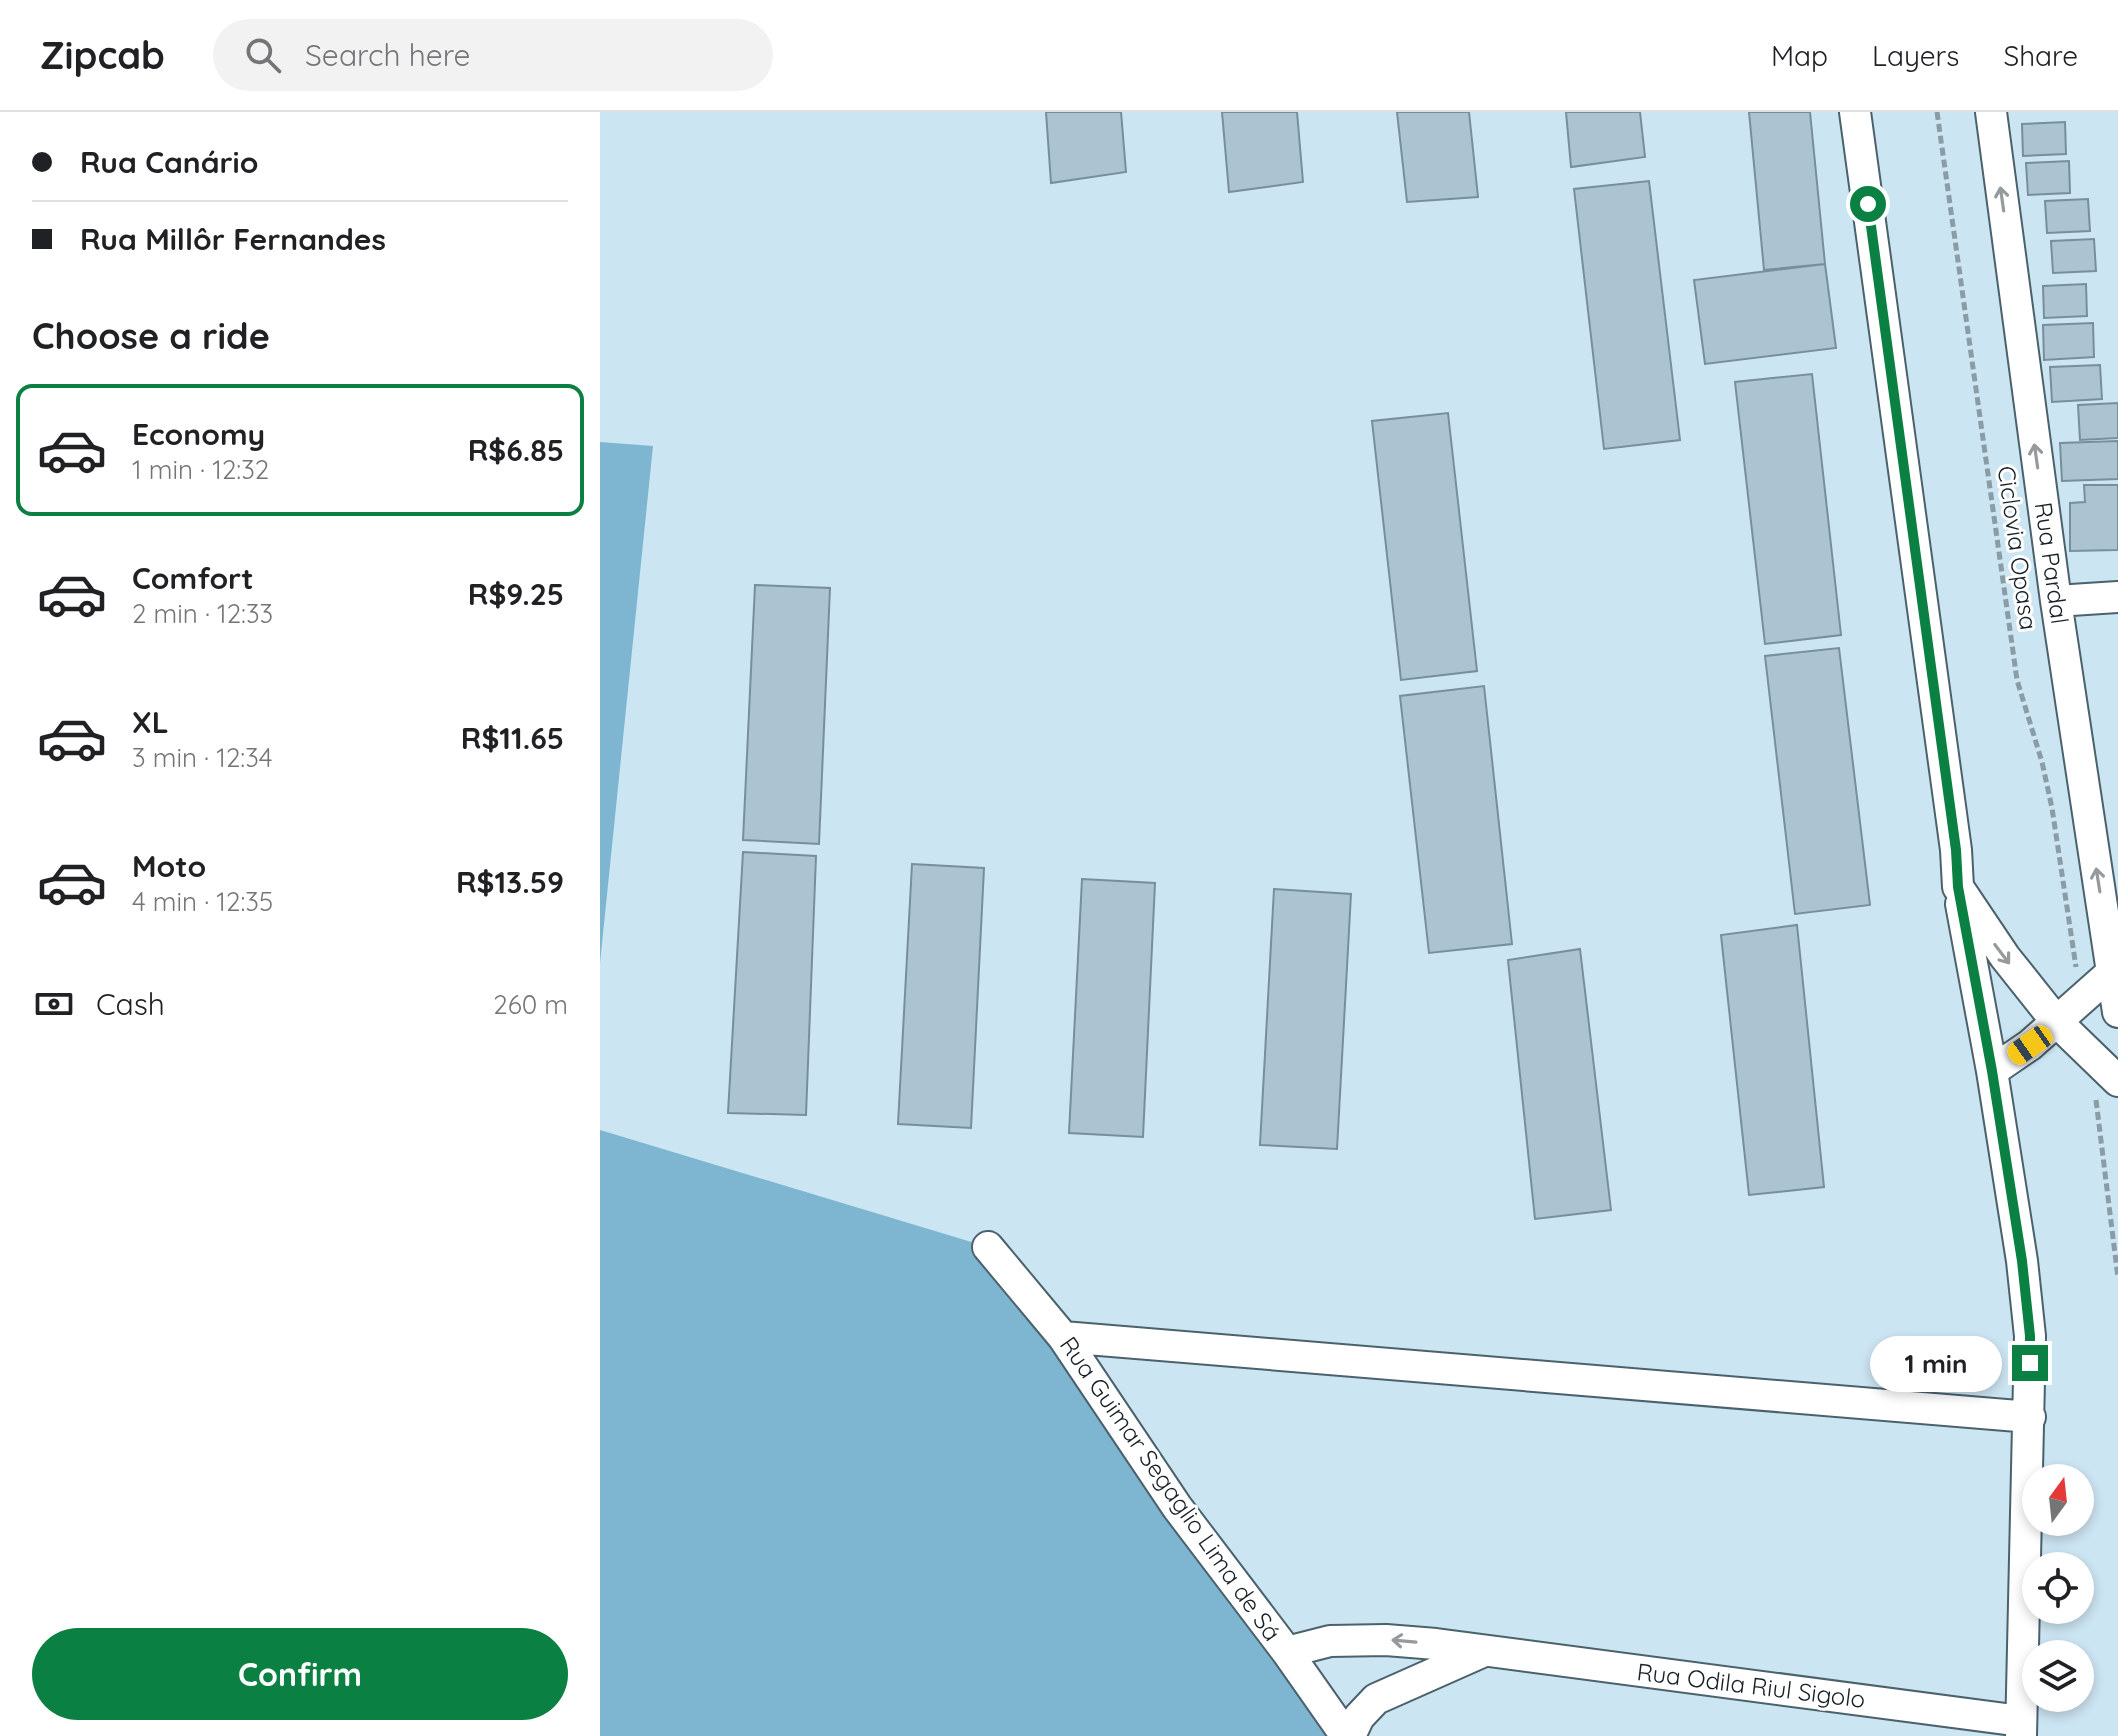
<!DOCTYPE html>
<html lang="en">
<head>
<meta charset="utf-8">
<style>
	:root { --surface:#fff; --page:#f2f2f2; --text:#202124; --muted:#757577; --line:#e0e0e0; --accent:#0b8043 }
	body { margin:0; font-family:Quicksand,sans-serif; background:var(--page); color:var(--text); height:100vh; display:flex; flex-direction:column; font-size:30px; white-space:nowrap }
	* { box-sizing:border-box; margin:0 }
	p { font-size:26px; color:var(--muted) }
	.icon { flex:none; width:44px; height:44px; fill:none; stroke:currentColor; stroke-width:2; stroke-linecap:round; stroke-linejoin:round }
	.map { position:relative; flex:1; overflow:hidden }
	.sheet { display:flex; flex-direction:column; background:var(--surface); width:600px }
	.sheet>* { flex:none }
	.hud { display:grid; align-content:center; height:176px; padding:0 32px; background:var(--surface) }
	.needle { width:52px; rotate:15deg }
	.fabs { position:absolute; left:1422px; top:1352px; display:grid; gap:16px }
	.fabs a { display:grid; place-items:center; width:72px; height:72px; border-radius:50%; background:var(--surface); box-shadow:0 4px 12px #0003; font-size:40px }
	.end { position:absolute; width:36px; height:36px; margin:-18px; border:10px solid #0b8043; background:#fff; box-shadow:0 0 0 4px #fff }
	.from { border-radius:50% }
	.bubble { position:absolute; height:56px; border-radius:28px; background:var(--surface); box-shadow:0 4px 12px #0003; font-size:26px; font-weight:800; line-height:56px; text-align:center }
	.car { position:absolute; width:24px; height:48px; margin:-24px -12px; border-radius:10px; box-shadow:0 0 6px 2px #0007; background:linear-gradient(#f5c518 24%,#345 0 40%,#f5c518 0 76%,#345 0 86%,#f5c518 0) }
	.hud b { display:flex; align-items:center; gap:28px; height:76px; font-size:30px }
	.hud b+b { border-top:2px solid var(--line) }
	.hud i { width:20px; height:20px; background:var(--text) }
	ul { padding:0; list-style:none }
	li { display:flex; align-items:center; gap:24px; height:132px; margin:0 16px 12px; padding:0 16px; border:4px solid transparent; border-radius:16px }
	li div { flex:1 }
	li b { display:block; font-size:30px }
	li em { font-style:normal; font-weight:800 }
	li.selected { border-color:var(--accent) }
	li>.icon { width:72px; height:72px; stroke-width:1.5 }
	h2 { padding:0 32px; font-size:36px; line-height:96px }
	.pay { display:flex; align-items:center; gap:20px; height:88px; padding:0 32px; font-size:30px }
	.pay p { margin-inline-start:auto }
	.primary-button { display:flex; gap:16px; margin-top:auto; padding:16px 32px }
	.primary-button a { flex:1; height:92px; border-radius:48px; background:var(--accent); color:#fff; font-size:32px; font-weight:800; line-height:92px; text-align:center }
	header { display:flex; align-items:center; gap:48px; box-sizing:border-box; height:112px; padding:0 40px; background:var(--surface); border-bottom:2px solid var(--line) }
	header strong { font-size:38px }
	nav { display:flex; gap:44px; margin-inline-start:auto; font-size:28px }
	.search { width:560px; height:72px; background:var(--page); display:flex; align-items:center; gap:20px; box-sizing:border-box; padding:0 28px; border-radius:44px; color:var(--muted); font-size:30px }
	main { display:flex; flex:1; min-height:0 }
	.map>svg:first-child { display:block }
	.green { fill:#7eb6d1 }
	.building { fill:#acc4d1; stroke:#788f9b; stroke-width:2 }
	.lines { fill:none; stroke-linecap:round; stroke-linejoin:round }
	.minor-casing { stroke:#4b616c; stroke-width:34 }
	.path { stroke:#8a9da7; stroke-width:5; stroke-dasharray:8 4; stroke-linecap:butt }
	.minor { stroke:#fff; stroke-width:30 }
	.oneway { stroke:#969a9c }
	.route { stroke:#0b8043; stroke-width:10 }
	.labels { text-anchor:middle; stroke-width:6; stroke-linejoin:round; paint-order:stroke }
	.street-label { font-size:24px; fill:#161f24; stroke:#fff }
</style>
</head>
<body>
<header>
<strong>Zipcab</strong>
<div class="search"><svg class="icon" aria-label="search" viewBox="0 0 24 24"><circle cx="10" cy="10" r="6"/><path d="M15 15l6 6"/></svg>Search here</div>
<nav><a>Map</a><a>Layers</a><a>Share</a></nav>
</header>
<main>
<section class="sheet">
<div class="hud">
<b><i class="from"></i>Rua Canário</b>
<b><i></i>Rua Millôr Fernandes</b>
</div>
<h2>Choose a ride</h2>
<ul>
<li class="selected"><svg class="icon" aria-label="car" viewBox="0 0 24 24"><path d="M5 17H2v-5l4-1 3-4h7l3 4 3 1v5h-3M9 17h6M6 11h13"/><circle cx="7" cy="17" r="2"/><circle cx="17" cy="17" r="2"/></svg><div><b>Economy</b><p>1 min · 12:32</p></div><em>R$6.85</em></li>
<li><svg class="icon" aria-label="car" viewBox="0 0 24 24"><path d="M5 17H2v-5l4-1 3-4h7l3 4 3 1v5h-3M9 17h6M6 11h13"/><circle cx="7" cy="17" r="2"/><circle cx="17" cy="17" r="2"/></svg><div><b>Comfort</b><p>2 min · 12:33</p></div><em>R$9.25</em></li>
<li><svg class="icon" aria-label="car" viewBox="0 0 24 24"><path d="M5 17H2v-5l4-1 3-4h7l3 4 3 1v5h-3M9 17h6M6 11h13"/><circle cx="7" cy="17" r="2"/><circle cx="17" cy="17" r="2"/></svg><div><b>XL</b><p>3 min · 12:34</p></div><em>R$11.65</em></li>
<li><svg class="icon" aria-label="car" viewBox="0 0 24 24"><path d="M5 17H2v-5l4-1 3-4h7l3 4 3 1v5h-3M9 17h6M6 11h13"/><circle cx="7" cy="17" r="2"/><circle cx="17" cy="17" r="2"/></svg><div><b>Moto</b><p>4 min · 12:35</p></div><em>R$13.59</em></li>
</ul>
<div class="pay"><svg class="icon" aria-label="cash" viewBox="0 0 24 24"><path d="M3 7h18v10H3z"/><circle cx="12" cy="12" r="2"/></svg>Cash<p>260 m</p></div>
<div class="primary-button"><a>Confirm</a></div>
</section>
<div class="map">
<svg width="1518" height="1624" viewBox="0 0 1518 1624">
	<rect width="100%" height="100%" fill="#cce5f2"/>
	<!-- green -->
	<path class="green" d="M0,330l53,4 -53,517z
		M0,1018l388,117 367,489h-755z"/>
	<!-- building -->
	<path class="building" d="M446,0h75l5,60 -75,11z
		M622,0h75l6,70 -74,10z
		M797,0h72l9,85 -71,5z
		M966,0h74l5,45 -74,10z
		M1149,0h61l15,152 -61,6z
		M1465,10l1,32 -43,2 -1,-32z
		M1469,49l1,32 -42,2 -2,-32z
		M1049,69l31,259 -76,9 -30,-260z
		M1488,87l2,32 -43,2 -2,-32z
		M1494,127l2,32 -43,2 -2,-32z
		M1225,152l11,84 -131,16 -11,-84z
		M1486,172l1,32 -43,2 -1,-32z
		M1493,211l1,34 -50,3 -1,-35z
		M1500,253l2,34 -50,3 -2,-35z
		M1212,262l29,261 -76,9 -30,-262z
		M1518,291v35l-38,2 -2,-35z
		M848,301l29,258 -76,9 -29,-259z
		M1518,329v38l-56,2 -2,-38z
		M1484,373h34v65l-48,1v-48l15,-1z
		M155,473l75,3 -11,256 -76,-4z
		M1239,536l31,257 -75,9 -30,-258z
		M884,574l28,258 -83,9 -29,-257z
		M143,740l73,4 -10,259 -78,-2z
		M312,752l72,4 -13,260 -73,-4z
		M482,767l73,4 -12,254 -74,-4z
		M674,777l77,5 -14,255 -77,-4z
		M1197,813l27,262 -75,8 -28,-260z
		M980,837l31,261 -76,9 -27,-259z"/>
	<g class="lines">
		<defs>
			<path id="minor" d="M1255,0l101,738 2,37 47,70 51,64 62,60
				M1391,0l65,489 62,411
				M1456,489l62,-4
				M1361,792l31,167 30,190 8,75 -9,400
				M1392,959l38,-26 80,-71
				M388,1135l75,90 114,170 110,145 59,84
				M463,1225l967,80
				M687,1540l43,-11 56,-1 50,4 585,77
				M750,1624l9,-19 17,-18 106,-47"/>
		</defs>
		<!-- minor casing -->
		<use href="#minor" class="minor-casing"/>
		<!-- path -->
		<path class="path" d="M1337,0l80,568 25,82 10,46 24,159
			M1496,988l22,178"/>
		<!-- minor -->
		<use href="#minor" class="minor"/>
	</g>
	<!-- one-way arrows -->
	<defs><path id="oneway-shaft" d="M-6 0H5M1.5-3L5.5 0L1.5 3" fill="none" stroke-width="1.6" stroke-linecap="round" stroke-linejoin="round" transform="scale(2)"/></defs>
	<g class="oneway">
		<use href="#oneway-shaft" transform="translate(1402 87) rotate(-98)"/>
		<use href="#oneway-shaft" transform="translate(1436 344) rotate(-98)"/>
		<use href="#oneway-shaft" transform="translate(1498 768) rotate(-99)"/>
		<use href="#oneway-shaft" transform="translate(1402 842) rotate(53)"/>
		<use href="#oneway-shaft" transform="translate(804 1529) rotate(-175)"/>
	</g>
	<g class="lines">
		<!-- route -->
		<path class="route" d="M1268,92l88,646 2,37 34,184 30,190 8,75v27"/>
	</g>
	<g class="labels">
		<!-- street labels -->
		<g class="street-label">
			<text transform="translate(1417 436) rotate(82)" y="8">Ciclovia Opasa</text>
			<text transform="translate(1451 451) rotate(82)" y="8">Rua Pardal</text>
			<text transform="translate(570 1377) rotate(55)" y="8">Rua Guimar Segaglio Lima de Sá</text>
			<text transform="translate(1151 1574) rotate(7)" y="8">Rua Odila Riul Sigolo</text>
		</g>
	</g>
</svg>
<div class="fabs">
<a><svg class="needle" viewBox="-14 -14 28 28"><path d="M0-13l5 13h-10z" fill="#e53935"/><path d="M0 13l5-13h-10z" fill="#757577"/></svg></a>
<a><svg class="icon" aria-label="locate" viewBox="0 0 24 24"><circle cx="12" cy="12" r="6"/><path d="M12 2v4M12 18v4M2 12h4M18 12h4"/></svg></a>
<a><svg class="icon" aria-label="layers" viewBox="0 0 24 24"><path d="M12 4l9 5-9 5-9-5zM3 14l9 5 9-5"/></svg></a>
</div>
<i class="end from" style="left:1268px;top:92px"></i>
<i class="end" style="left:1430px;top:1251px"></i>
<div class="bubble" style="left:1270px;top:1224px;width:132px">1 min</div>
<i class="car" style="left:1430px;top:933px;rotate:235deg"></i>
</div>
</main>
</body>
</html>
